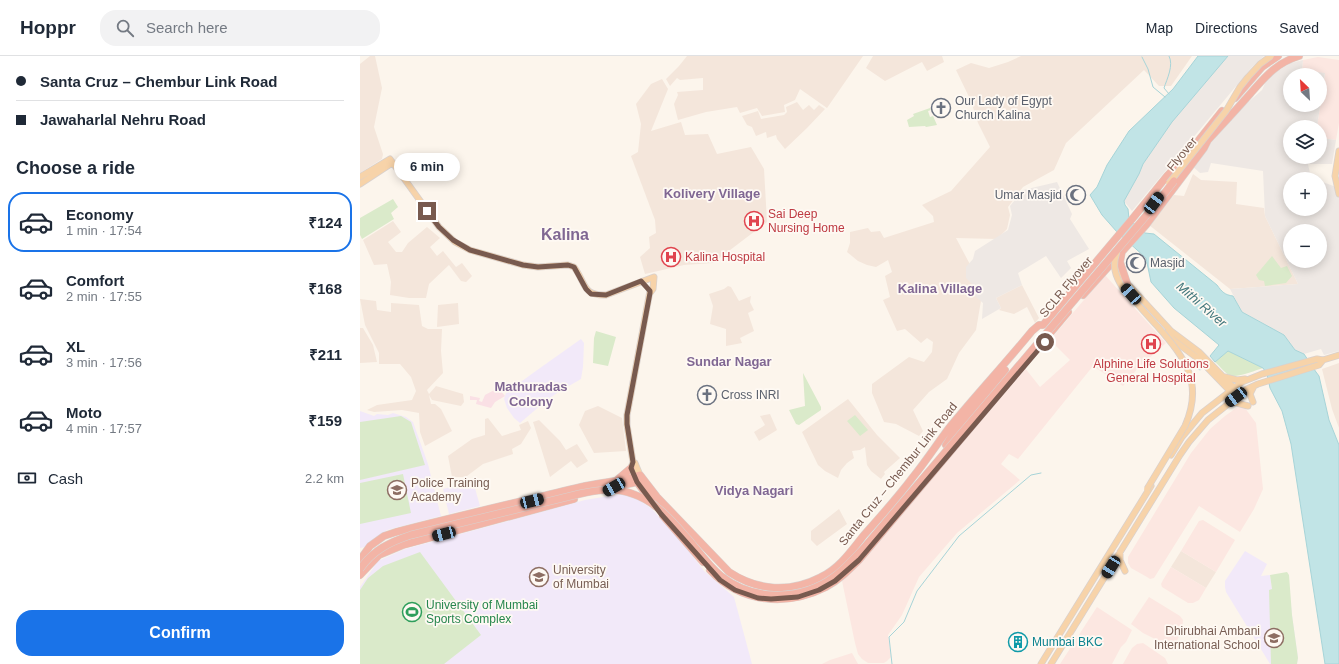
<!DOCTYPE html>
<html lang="en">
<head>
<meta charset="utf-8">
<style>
	:root { --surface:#fff; --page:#f2f2f3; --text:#1f2937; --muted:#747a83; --line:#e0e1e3; --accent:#1a73e8 }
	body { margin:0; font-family:Arial,sans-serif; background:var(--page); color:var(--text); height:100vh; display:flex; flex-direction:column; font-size:15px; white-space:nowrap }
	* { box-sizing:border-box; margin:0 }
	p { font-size:13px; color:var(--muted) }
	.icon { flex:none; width:22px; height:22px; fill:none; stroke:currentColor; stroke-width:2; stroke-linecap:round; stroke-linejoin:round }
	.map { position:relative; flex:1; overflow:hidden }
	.details { display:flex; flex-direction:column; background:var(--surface); width:360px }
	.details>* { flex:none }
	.top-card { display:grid; align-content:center; height:88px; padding:0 16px; background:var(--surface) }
	.needle { width:26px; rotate:335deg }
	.buttons { position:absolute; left:923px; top:12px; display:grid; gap:8px }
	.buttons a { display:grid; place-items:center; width:44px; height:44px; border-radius:50%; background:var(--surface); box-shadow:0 2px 10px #0003; font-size:20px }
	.end { position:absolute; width:18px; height:18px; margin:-9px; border:5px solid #785a4f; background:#fff; box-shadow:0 0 0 2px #fff }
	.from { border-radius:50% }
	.bubble { position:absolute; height:28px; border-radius:14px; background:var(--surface); box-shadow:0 2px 10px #0003; font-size:13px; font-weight:800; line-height:28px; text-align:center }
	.car { position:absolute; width:12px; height:24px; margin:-12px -6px; border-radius:5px; box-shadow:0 0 3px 1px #0007; background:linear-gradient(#222 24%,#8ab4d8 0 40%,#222 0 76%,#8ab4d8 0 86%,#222 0) }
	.top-card b { display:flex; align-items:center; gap:14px; height:38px; font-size:15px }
	.top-card b+b { border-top:1px solid var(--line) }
	.top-card i { width:10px; height:10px; background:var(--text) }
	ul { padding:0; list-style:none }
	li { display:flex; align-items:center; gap:12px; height:60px; margin:0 8px 6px; padding:0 8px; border:2px solid transparent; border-radius:16px }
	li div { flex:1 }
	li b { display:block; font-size:15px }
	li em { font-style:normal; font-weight:800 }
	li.on { border-color:var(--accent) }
	li>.icon { width:36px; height:36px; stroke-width:1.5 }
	h2 { padding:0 16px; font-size:18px; line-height:48px }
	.pay { display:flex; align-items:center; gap:10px; height:44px; padding:0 16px; font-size:15px }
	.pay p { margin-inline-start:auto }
	.cta { display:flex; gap:8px; margin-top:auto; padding:8px 16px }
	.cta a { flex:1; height:46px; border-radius:16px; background:var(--accent); color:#fff; font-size:16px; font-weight:800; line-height:46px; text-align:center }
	header { display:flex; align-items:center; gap:24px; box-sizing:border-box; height:56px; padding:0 20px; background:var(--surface); border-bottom:1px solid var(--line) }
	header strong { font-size:19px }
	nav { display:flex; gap:22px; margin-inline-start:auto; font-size:14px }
	.search { width:280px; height:36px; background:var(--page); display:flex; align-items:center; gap:10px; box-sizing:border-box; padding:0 14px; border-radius:16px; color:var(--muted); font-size:15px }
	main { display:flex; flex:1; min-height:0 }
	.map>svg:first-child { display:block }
	.residential { fill:#f4e6db }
	.commercial { fill:#fce7e1 }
	.industrial { fill:#eee8e4; fill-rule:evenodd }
	.education { fill:#f2e9f9 }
	.medical { fill:#fae0e5 }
	.green { fill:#daeaca }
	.water { fill:#c1e4e6; stroke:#a7d4d8 }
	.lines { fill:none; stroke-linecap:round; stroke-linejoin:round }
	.stream { stroke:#a7d4d8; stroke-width:1 }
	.major-casing { stroke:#d9d1ce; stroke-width:7 }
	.highway-casing { stroke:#d9d1ce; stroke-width:8 }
	.major { stroke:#f7d3a9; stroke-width:5.5 }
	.highway { stroke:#f3b4a6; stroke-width:7 }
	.major-bridge-casing { stroke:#d9d1ce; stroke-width:7; stroke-linecap:butt }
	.highway-bridge-casing { stroke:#d9d1ce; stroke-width:8; stroke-linecap:butt }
	.major-bridge { stroke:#f7d3a9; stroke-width:5.5 }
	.highway-bridge { stroke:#f3b4a6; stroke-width:7 }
	.route { stroke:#785a4f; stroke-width:5 }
	.labels { text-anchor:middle; stroke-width:3.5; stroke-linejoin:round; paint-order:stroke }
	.worship-label { font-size:12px; fill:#5b616d; stroke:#fef9f3; text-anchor:start }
	.street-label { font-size:12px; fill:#785a4f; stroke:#fef9f3 }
	.health-label { font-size:12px; fill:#be3a42; stroke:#fef9f3; text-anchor:start }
	.education-label { font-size:12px; fill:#785e54; stroke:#fef9f3; text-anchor:start }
	.leisure-label { font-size:12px; fill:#27864d; stroke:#fef9f3; text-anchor:start }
	.culture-label { font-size:12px; fill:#0d838f; stroke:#fef9f3; text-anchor:start }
	.neighbourhood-label { font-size:13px; font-weight:bold; fill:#806793; stroke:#fef9f3 }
	.water-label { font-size:13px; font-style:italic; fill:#42777c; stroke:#fef9f3 }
	.district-label { font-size:16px; font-weight:bold; fill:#806793; stroke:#fef9f3 }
</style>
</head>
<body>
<header>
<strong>Hoppr</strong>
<div class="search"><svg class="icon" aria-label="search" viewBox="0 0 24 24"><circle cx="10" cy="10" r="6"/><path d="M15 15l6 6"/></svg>Search here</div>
<nav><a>Map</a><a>Directions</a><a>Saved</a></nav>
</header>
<main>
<section class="details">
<div class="top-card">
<b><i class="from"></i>Santa Cruz – Chembur Link Road</b>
<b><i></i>Jawaharlal Nehru Road</b>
</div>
<h2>Choose a ride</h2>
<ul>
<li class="on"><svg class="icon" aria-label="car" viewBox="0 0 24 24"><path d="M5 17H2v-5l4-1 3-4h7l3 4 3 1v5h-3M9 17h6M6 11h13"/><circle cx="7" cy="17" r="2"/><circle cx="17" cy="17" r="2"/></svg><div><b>Economy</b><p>1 min · 17:54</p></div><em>₹124</em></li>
<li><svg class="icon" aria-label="car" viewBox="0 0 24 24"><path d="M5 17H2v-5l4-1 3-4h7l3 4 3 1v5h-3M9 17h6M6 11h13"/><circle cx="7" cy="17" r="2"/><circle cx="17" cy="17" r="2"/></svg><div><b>Comfort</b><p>2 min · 17:55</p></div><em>₹168</em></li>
<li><svg class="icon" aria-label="car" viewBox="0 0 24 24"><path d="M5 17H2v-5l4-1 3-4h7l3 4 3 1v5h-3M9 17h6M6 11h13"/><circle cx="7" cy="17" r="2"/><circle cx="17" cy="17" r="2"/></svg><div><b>XL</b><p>3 min · 17:56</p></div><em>₹211</em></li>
<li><svg class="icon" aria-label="car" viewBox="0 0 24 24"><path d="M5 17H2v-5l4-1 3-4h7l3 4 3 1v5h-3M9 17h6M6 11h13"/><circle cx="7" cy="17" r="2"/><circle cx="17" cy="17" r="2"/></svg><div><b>Moto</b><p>4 min · 17:57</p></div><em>₹159</em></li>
</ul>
<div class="pay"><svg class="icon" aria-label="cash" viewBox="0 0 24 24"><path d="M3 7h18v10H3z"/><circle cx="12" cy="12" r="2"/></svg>Cash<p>2.2 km</p></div>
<div class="cta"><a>Confirm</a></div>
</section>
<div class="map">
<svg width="979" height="608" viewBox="0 0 979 608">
	<rect width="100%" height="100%" fill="#fcf5ec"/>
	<!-- residential -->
	<path class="residential" d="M10,0h5l7,32 -8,39 9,27 -1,5 -22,14v-109z
		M327,0h176l-36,52 -27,-19 -5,11 -11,5 1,7 -23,4 -5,-8 -17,5 -3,-6 -31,5 -28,8 -4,-16 4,-9 -1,-3 26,-2v-12l-23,2 -3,-2 -7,8 -4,-7 13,-13z
		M513,0h69l2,6 -17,9 -5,-9 -37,19 -19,-13z
		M661,0h171l-21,30h-12l-15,-16 -78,73 -12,27 -31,17 -15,20 2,8 -3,14 -10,10 -41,-1 27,51 -7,41 -17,23 -12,26 -18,13 -16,18 10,21 -4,5 -23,-12 -12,-2 -12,-29v-9l37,-27 15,5 8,-10 1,-10 -6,-4 -6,5 -16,-14 -8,2 -14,-31 7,-3 -5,-21 7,-4 -4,-12 -12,7 -9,-2 -9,-4 -11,-9 3,-9v-11l18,-4 3,4 9,-1 4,7 50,-16 -1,-6 -11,-11 29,-14 39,-44 -12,-24 -7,-22 -15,-31 15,-7 18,5 19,-6z
		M302,23l6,10 -17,42 30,-9 4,13 23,-1 9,20 34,-7 13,22 3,53 -54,41 -29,2 -39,9 -5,-17 10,-9 -1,-11 7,-4 -1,-13 -24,-64 7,-4 3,-28 -5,-20 15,-20z
		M437,46l6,8 6,-5 5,5 5,-5 6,4 -18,19 -22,21 -8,-10 -1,-4 -9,3 -1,-6 -10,4 -4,-9 -5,-2 -5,-9 16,-5 3,8 23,-4 3,-3 -1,-5z
		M833,118l8,6 36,2 -1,22 28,4 1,8 33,68 -68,5 -81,-64 25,-30 10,1z
		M33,165l8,11 -13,10 8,10h6l6,-9 19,-16 13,11 -10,9 7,9 6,-5 13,16 6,-4 10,13 -6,6 -5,-1 -12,-16 -20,19 -3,14h-17l-19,-3 1,-13 -4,-18 -13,1 -11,-25z
		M662,229l17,33 -4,5 -8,-16 -13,7 -15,-4 2,-2 -5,-10z
		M368,230l3,1 8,14 12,-5 -1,6 4,8 -6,3 6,18 -14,7 2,5 -16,3v-17l-16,-5 3,-18 -4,-12 15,-5z
		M0,243l16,2 1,9 14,2v-9l28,2 3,21 6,3h14l-1,22 2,22 -16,17 2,4 7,-8 27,8 1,8 -3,4 -29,-6 -3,-5 2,9h4l6,5 11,22 -27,15 -5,-14 -1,-19 -17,-3 -28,2 -7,-2 10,-5 35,-5 4,-9 -5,-14 -11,-13h-21v-11l-14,-28z
		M98,247l1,21 -22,3 1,-22z
		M0,272h3l10,17 4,17 -17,1z
		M979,307v65l-7,-19 -10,-40z
		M488,343l29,36 23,23 -16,14 1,2 -4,5 -10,-8 -4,-6 -2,-18 -5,3 -8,1 2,7 -7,5 -6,7 -3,8 -13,-7 -7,-6 -16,-33z
		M238,350l24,12 4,33 -32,2 -15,-28 6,-14z
		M410,358l7,16 -18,11 -5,-9 11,-7 -5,-9z
		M128,362l14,18 19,-6 -2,-5 9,-4 3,7 -10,16 -9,5 1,5 -30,10 -16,12 -5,1h-10l-4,-21 24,-17 13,-4v-16z
		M179,364l21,21 6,9 11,-6 11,17 -11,7 -6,-7 -21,16 -17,-55z
		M479,453l8,15 -30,22 -6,-6v-9z
		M821,495l35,21 -10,16 -35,-21z"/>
	<!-- commercial -->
	<path class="commercial" d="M958,1l21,3v63l-3,17 -16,-2v-11h-3l8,-53 -23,-4 1,-10z
		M745,219l61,68 -28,25 -15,18 -30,-20 -75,93 -9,-5 -8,10 19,16 -63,53 -38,44 -17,38 -14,20 3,22 -4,4 -3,2h-16l-6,-4 -4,-5 -3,-11 -13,-62 52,-58 131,-155 15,19 30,-27 -20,-20z
		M879,350l6,2 11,15 7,66 -9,20 -14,23 -41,-26 -45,72 -4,1 -3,-2 -16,-9 -3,-5v-6l63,-104 19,-24 15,-13z
		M843,464l32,20 -19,32 -35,-21 18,-30z
		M811,511l35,21 -7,12 -6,3h-5l-26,-16 -1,-3 2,-4z
		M789,541l31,19 3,4 -1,11 -7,13 -6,2 -26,-13 -12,-9z
		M737,551l35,23 -6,12 -5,5 -9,17h-52z
		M783,587l22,15 3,6h-45l9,-16 5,-4z
		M492,597l6,11h-36l8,-4z"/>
	<!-- industrial -->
	<path class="industrial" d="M867,0h37l-12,11 -120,144 -8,-10 19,-37 29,-43z
		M943,4l-1,10 23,3 -8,54h-27v30h30v-19l16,2 -4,24h-24l3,14 3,1h-24v30h30v-28l16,6 3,9v155l-15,4 -3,-6 -17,5 -9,-4 -11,-15 -42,-23 -12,-23 68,-5 -33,-68 -2,-45 -52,-8 -3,9 -8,1 -9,-8 38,-46 33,-29 5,-11 9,-7 15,-9zM930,19h30v30h-30zM930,175h30v30h-30z
		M697,126l15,32 -2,5 19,30 -22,12 4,7 -10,10 -15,-22 -28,17 4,12 -26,13 5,10 -19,11 1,-16 -8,-7 1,-6 -3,-5 -7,-7v-11l7,-8 2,-8 33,-21 4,-15 -2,-9 13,-16z"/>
	<!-- education -->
	<path class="education" d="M221,283l3,4 -1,24 -2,12 -19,11 -14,9 -28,24 -6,-5 -7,-10 -3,-9 2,-6 27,-20z
		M0,355l14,5 3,-2 11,1 5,-2 13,4 7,5 15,42 13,52 -54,14 -22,17 -5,1z
		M113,425l7,25 -31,8 -6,-25z
		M261,438l18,6 13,9 33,37 19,25 30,26 18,67h-392v-77l18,-26 27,-12 180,-49z
		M885,495l22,13 -6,12 9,-1 2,14 17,-3 3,29 6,43 -1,6h-27l-44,-72 -1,-5v-6z"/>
	<!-- medical -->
	<path class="medical" d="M138,332l7,8 -10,6 -4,6 -15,-4 1,-4h-7v-4l10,2 -1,3 3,1 3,-7z"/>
	<!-- green -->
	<path class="green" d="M570,52l1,2 -3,1 2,6 3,-1 4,9 -11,2 -1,-1 -16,1 -2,-7 7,-4 -1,-2z
		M33,143l5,8 -7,6 3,6 -32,20 -2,-4v-17z
		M912,200l9,12 6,-2 5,10 -6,7 -21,3 -1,-5 -5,-1 -3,-5z
		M236,275l20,6 -8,29 -15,-3 1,-25z
		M868,295l35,17c-7,2 -23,9 -31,8 -6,-1 -12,-10 -17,-14z
		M443,317l18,34v3l-22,15 -3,-1 -7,-14 16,-4z
		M495,359l13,15 -8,6 -13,-15z
		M41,360l10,6 14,43 -65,15v-58z
		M43,418l8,39 -51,11v-41z
		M60,496l61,83 -37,29h-84v-74l8,-12 15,-12z
		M927,516l2,3 3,40 6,43 -1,6h-26l-2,-74 3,-1 -2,-14z"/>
	<!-- water -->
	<path class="water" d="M838,0h30l-56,66 -29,42 -4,10 -15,27 1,4 3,4 1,10 16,14 9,1 63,51c5,7 8,10 16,11l9,16 42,23 11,15 9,4 12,18 3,4 10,44 10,25v219h-14l-34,-220 -9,-33 -12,-23 -3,-14 -4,-6 -35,-17 -13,11 -5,-6 9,-11 -45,-37 -23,-26 -5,-24 -29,-26 -15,-17 -12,-20 7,-8 10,-22 22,-34 44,-42z"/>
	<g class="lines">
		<!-- stream -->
		<path class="stream" d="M782,1l6,12 5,18 12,10
			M809,38l-5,-6c3,-9 10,-23 5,-32
			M827,306l13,8 4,-3
			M532,608l-3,-27 15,-15 13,-31 42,-55 72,-61 10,-2"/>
		<defs>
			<path id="major" d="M979,95l-4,25 4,18
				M0,121l30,-18 49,68 16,15 15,8 53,15 15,2 30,-2 6,2c12,16 8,29 32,28l48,-18 -1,12 -3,4
				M0,128l32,-21
				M754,211l13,16 44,48 28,21 35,36 7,5
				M806,277l7,7 27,20 32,33
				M865,321l12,3 8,-1
				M893,346l-3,-8 4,-8
				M869,347h8l11,3
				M811,399l11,-18 20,-24 40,-31 20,-8 55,-15 6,1 16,-5
				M273,406l2,1 5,12
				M275,421l-4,-9 2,-6 -6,-37v-10l23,-124
				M760,496v8l5,11
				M681,608l110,-178
				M691,608l129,-209 9,-13 19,-22 39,-31 11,-5 61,-19 4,-5"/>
			<path id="highway" d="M875,42l27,-31 16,-11
				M762,195l-2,11 7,21
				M723,239l63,-70 58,-77 4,-8c14,-15 28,-30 42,-46 15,-17 26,-31 49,-38
				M586,389l10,-16 49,-59
				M257,424l14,-12
				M248,435l6,-4 23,-5 18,24
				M303,460l40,46
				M0,504l10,-14 14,-10 12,-4c61,-16 123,-30 185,-45 19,-5 40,-5 59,-12l17,22 72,75c29,19 61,21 92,5 18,-8 31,-27 43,-42 17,-19 34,-38 49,-58 13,-16 24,-33 36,-49 27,-33 56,-64 83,-97l7,-6h4l90,-107 34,-42 20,-21 35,-44
				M350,514c31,33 76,37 116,17 13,-7 23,-17 33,-27l209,-248
				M0,519l19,-20 24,-10 171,-46"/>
		</defs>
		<!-- major casing -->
		<use href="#major" class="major-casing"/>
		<!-- highway casing -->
		<use href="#highway" class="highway-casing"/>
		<!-- major -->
		<use href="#major" class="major"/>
		<!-- highway -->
		<use href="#highway" class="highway"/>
		<defs>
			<path id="major-bridge" d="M809,127l57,-72 14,-24 8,-10 12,-13 11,-8
				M757,196c-5,14 -2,24 6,36 12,13 23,26 35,39 27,31 46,56 27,99l-38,63"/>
			<path id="highway-bridge" d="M0,513c13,-19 30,-27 51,-34l168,-41c18,-4 36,-7 54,0 24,8 40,28 56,46 10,12 20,26 32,36 33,26 81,25 114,0 10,-7 19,-18 28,-27l293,-345 18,-23"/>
		</defs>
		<!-- major-bridge casing -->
		<use href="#major-bridge" class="major-bridge-casing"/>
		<!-- highway-bridge casing -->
		<use href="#highway-bridge" class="highway-bridge-casing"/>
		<!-- major-bridge -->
		<use href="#major-bridge" class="major-bridge"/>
		<!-- highway-bridge -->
		<use href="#highway-bridge" class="highway-bridge"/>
	</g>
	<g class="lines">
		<!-- route -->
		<path class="route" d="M67,155l12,16 14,13 17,10 53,15 15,2 30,-2 6,2 12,22 5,5 15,1 35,-14 9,10v2l-23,122v9l6,38 -2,6 6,14 24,32 59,66 15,10 23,8 13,1 27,-2 21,-7 16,-9 24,-21 186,-218"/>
	</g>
	<!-- icons -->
	<defs>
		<symbol id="church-ring" viewBox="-11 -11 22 22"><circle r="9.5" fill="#fef9f3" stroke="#6b7280" stroke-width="1.5"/><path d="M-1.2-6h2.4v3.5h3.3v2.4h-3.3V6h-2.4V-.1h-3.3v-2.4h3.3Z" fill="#6b7280"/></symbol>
		<symbol id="mosque-ring" viewBox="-11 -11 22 22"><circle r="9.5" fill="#fef9f3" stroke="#6b7280" stroke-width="1.5"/><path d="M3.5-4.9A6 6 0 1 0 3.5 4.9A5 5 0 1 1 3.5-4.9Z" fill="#6b7280"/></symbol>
		<symbol id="hospital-ring" viewBox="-11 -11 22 22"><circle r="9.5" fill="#fef9f3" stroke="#e0444e" stroke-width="1.5"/><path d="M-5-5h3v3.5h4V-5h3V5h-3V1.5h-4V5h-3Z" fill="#e0444e"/></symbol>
		<symbol id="university-ring" viewBox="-11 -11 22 22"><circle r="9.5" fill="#fef9f3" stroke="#8d6e63" stroke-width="1.5"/><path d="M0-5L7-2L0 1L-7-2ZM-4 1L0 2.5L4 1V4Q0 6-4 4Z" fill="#8d6e63"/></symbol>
		<symbol id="stadium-ring" viewBox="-11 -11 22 22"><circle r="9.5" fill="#fef9f3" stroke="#2e9e5b" stroke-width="1.5"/><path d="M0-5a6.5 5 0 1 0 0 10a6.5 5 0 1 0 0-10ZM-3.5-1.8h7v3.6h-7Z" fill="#2e9e5b"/></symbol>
		<symbol id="school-ring" viewBox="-11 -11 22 22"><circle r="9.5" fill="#fef9f3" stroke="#8d6e63" stroke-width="1.5"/><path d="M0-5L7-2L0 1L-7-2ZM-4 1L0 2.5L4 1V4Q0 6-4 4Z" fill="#8d6e63"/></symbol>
		<symbol id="building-ring" viewBox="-11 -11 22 22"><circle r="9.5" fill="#fef9f3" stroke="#0f9aa8" stroke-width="1.5"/><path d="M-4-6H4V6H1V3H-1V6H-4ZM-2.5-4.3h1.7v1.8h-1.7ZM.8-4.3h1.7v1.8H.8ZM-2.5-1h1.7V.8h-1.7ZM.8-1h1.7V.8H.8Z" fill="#0f9aa8"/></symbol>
	</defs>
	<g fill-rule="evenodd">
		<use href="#church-ring" x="570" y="41" width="22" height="22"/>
		<use href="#mosque-ring" x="705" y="128" width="22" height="22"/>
		<use href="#hospital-ring" x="383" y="154" width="22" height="22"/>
		<use href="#hospital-ring" x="300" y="190" width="22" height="22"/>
		<use href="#mosque-ring" x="765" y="196" width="22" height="22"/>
		<use href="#hospital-ring" x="780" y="277" width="22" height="22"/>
		<use href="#church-ring" x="336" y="328" width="22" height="22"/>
		<use href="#university-ring" x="26" y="423" width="22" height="22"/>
		<use href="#university-ring" x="168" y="510" width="22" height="22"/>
		<use href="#stadium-ring" x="41" y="545" width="22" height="22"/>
		<use href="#school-ring" x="903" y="571" width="22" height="22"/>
		<use href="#building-ring" x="647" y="575" width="22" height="22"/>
	</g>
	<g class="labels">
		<!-- worship labels -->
		<g class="worship-label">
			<text x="595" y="49">Our Lady of Egypt<tspan x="595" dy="14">Church Kalina</tspan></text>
			<text x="702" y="143" text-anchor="end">Umar Masjid</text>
			<text x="790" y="211">Masjid</text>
			<text x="361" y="343">Cross INRI</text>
		</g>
		<!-- street labels -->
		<g class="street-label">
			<text transform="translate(822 98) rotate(-50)" y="4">Flyover</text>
			<text transform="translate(706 231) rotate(-50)" y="4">SCLR Flyover</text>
			<text transform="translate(538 418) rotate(-51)" y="4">Santa Cruz – Chembur Link Road</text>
		</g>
		<!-- health labels -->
		<g class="health-label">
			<text x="408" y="162">Sai Deep<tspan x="408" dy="14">Nursing Home</tspan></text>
			<text x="325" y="205">Kalina Hospital</text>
			<text x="791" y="312" text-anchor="middle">Alphine Life Solutions<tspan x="791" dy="14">General Hospital</tspan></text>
		</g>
		<!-- education labels -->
		<g class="education-label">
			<text x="51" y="431">Police Training<tspan x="51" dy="14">Academy</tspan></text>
			<text x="193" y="518">University<tspan x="193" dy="14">of Mumbai</tspan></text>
			<text x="900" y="579" text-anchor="end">Dhirubhai Ambani<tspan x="900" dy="14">International School</tspan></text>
		</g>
		<!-- leisure labels -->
		<g class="leisure-label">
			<text x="66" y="553">University of Mumbai<tspan x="66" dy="14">Sports Complex</tspan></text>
		</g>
		<!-- culture labels -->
		<g class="culture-label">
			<text x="672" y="590">Mumbai BKC</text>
		</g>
		<!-- neighbourhood labels -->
		<g class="neighbourhood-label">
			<text x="352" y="142">Kolivery Village</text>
			<text x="580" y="237">Kalina Village</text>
			<text x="369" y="310">Sundar Nagar</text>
			<text x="171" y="335">Mathuradas<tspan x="171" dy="15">Colony</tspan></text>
			<text x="394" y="439">Vidya Nagari</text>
		</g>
		<!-- water labels -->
		<g class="water-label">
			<text transform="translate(842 248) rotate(41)" y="5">Mithi River</text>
		</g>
		<!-- district labels -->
		<g class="district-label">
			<text x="205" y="184">Kalina</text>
		</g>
	</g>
</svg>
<div class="buttons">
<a><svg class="needle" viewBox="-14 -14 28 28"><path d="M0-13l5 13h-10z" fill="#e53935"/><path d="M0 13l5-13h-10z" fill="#747a83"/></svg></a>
<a><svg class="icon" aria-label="layers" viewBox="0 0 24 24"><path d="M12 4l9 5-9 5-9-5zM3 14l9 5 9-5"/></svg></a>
<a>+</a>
<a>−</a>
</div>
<i class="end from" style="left:685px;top:286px"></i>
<i class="end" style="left:67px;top:155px"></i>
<div class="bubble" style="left:34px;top:97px;width:66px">6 min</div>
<i class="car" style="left:794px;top:147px;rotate:37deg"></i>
<i class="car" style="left:771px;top:238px;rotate:318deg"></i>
<i class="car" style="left:876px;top:341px;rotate:233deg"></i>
<i class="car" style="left:254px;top:431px;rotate:240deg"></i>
<i class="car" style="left:172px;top:445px;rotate:76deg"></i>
<i class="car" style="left:84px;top:478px;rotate:255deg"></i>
<i class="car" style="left:751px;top:511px;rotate:212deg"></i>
</div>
</main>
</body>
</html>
